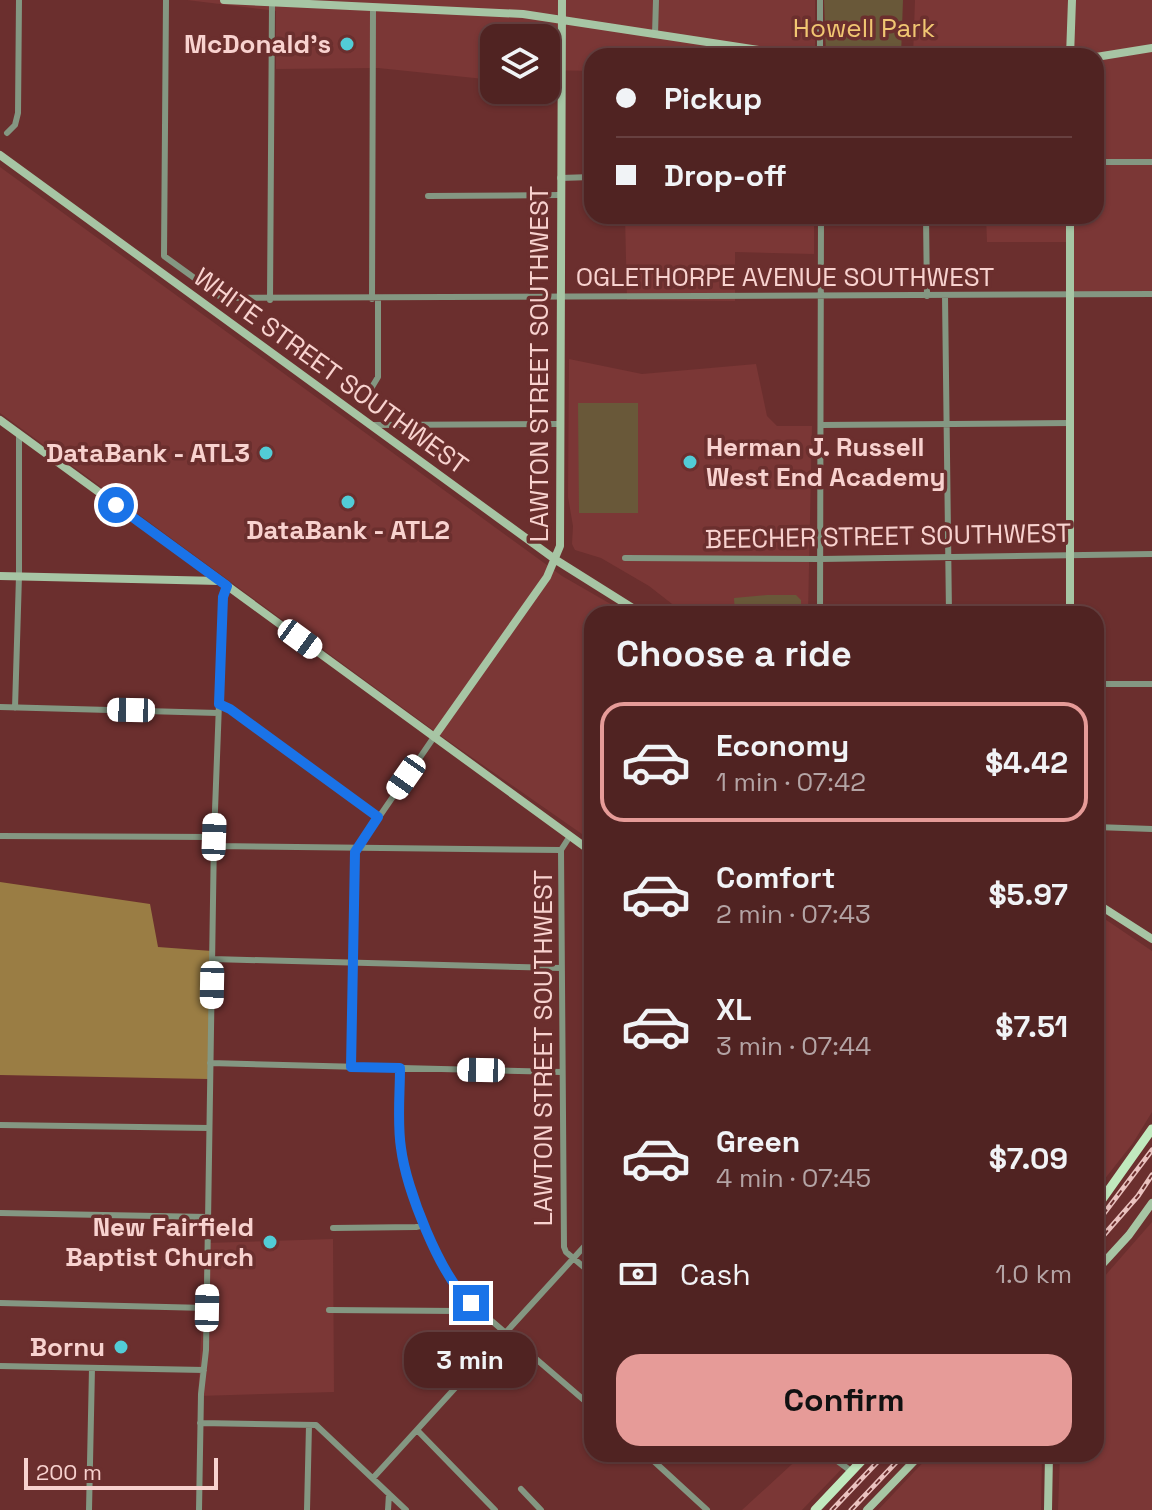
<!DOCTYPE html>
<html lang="en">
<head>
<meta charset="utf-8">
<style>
	:root { --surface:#502322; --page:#5a2f2f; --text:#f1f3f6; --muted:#b4a4a5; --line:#674040; --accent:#e69b98 }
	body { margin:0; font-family:"Space Grotesk",sans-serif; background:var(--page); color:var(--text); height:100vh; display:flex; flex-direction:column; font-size:30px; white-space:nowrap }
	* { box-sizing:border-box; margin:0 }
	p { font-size:26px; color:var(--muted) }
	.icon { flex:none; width:44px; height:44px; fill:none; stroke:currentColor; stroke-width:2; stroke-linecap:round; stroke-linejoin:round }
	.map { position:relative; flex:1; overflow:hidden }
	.side { position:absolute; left:584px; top:606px; width:520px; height:856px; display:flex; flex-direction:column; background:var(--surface); border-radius:24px; box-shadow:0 2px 6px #0004,0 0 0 2px var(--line) }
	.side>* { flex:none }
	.guide { position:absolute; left:584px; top:48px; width:520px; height:176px; border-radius:24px; box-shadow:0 2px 6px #0004,0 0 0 2px var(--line); display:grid; align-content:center; height:176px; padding:0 32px; background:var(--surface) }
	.buttons { position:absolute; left:480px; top:24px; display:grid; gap:16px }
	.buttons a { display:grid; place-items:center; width:80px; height:80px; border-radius:16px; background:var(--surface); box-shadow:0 2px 6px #0004,0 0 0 2px var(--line); font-size:40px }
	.scale { position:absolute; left:24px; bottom:20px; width:194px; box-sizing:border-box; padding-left:8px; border:4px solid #f8d2cf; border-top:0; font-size:22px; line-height:28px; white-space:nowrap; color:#f8d2cf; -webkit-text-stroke:6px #6b2f2e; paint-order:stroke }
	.end { position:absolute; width:36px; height:36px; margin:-18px; border:10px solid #1a73e8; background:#fff; box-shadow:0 0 0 4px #fff }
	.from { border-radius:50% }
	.bubble { position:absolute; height:56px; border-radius:24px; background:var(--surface); box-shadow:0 2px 6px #0004,0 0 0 2px var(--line); font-size:26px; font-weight:700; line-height:56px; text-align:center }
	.car { position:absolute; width:24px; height:48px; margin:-24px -12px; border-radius:10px; box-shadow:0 0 6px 2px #0007; background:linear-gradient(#fff 24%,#345 0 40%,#fff 0 76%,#345 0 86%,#fff 0) }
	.guide b { display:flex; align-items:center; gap:28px; height:76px; font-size:30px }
	.guide b+b { border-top:2px solid var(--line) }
	.guide i { width:20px; height:20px; background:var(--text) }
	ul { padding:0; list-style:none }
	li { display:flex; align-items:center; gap:24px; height:120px; margin:0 16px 12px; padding:0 16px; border:4px solid transparent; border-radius:24px }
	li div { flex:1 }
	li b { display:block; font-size:30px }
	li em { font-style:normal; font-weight:700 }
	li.active { border-color:var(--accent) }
	li>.icon { width:72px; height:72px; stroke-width:1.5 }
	h2 { padding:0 32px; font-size:36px; line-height:96px }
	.pay { display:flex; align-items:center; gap:20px; height:88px; padding:0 32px; font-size:30px }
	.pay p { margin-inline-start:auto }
	.button { display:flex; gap:16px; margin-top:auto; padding:16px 32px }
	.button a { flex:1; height:92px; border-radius:24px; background:var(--accent); color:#111; font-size:32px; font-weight:700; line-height:92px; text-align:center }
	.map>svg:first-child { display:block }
	.built { fill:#7b3736 }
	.green { fill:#695839 }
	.forest { fill:#9a7d44 }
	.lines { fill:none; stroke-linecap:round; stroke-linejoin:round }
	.street { stroke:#849782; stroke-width:6 }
	.secondary { stroke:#a7c5a4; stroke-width:8 }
	.primary { stroke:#c1e9be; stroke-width:9 }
	.rail-casing { stroke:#eac2bf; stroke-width:5 }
	.rail { stroke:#6b2f2e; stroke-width:2; stroke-dasharray:6; stroke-linecap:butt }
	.route { stroke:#1a73e8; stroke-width:10 }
	.poi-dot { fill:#52ccd6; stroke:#6b2f2e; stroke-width:3 }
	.labels { text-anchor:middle; stroke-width:7; stroke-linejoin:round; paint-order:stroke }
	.park-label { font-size:26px; fill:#f1c672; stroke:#6b2f2e }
	.poi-label { font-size:26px; font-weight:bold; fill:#f8d2cf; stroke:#6b2f2e; text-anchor:end }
	.street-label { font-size:26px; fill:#f8d2cf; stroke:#6b2f2e }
</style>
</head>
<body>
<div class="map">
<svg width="1152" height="1510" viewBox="0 0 1152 1510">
	<rect width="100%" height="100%" fill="#6b2f2e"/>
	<!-- built -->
	<path class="built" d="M187,0h628v56h-223v15l-46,-1v-32h-52v42l-116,-12 -102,1v-58z
		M915,0h237v296h-86v-54h-79l-1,-26h110v-160h-183z
		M0,167l562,409 66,38h-36v227l-148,-103 -444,-325z
		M625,216h189v38l-79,-2v49l-108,-1z
		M569,359l73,15 114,-10 11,52 10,10h35l-4,188h-123l-36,-28 -48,-28 -26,-8 -3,-6 1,-18 -5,-29z
		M1096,913l56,38v161l-19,31 -37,47z
		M1152,1222v288h-94l2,-56h36v-168z
		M333,1239l1,153 -136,4 8,-153z
		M803,1454h53l-54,56h-60z
		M931,1454h111l-1,56h-163z"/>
	<!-- green -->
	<path class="green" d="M824,0h79l-2,56 -75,-2z
		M578,403h60v110h-59z
		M767,595h29l5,5v14h-66l-1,-16z"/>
	<!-- forest -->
	<path class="forest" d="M0,882l150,22 8,43 54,4 -4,128 -208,-4z"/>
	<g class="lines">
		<!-- street -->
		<path class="street" d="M166,0l-2,256 58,42 930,-4
			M655,35l1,-35
			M820,56v-56
			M7,133l8,-8 3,-12 1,-113
			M1096,162h56
			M560,178l32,-1
			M428,196l132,-1
			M926,216l1,80
			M945,296l4,318
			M372,299l1,-292
			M270,300l2,-296
			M369,392l9,-15v-78
			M372,425l188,-1
			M821,425l249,-2
			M625,558l196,1 331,-5
			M820,614l1,-398
			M1096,684h56
			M219,704l11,5 148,108
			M0,707l218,6
			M15,708l4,-132v-142
			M1096,827l56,2
			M0,836l214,1
			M570,836l-9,14 3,397 2,5 26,22
			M214,846l347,4
			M212,959l349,9
			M210,1063l351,9
			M351,1067l4,-215 79,-115
			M400,1068c0,26 -3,54 1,81 5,39 35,111 57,143l134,115
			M0,1125l209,3
			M0,1213l208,4
			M333,1228l83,-1 9,-2
			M0,1303l207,5
			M329,1310l128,1 14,-8
			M0,1366l204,4
			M200,1423l116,2 90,85
			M417,1430l78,80
			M646,1454l61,56
			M828,1454l23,17
			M373,1478l219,-240
			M521,1489l20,21
			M89,1510l3,-142
			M199,1510l2,-116 5,-44 8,-513 9,-240 4,-11
			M307,1510l2,-85
			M388,1510l1,-16"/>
		<!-- secondary -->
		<path class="secondary" d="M224,0l299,14 275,42
			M1070,56l2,-56
			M1096,57l56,-9
			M0,155l556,405 86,54
			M0,420l592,432
			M0,576l220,5
			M1070,614v-398
			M434,737l113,-160 13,-31 2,-546
			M1096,903l56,36
			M1096,1271l33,-36 23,-32
			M867,1510l54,-56
			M1048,1510l1,-56"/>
		<!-- primary -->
		<path class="primary" d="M1096,1208l56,-79
			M815,1510l53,-56"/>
		<defs>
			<path id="rail" d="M1096,1224l56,-74
				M1096,1244l42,-48 14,-21
				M832,1510l53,-56
				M851,1510l53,-56"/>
		</defs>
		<!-- rail casing -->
		<use href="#rail" class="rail-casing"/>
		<!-- rail -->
		<use href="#rail" class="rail"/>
	</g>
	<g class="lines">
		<!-- route -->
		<path class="route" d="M116,505l111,81 -4,11 -4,107 11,5 148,108 -23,35 -4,215 49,1c0,26 -3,54 1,80 5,40 39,129 70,155"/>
	</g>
	<!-- markers -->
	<g class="poi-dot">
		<circle cx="347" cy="44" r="8"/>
		<circle cx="266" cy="453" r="8"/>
		<circle cx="690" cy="462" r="8"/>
		<circle cx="348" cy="502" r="8"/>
		<circle cx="270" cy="1242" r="8"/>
		<circle cx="121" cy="1347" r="8"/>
	</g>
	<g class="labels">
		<!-- park labels -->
		<g class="park-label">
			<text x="864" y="37">Howell Park</text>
		</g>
		<!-- poi labels -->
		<g class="poi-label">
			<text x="331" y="53">McDonald's</text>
			<text x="706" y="456" text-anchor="start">Herman J. Russell<tspan x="706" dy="30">West End Academy</tspan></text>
			<text x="250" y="462">DataBank - ATL3</text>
			<text x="348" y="539" text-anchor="middle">DataBank - ATL2</text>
			<text x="254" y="1236">New Fairfield<tspan x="254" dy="30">Baptist Church</tspan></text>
			<text x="105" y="1356">Bornu</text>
		</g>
		<!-- street labels -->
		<g class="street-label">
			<text x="785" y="286">OGLETHORPE AVENUE SOUTHWEST</text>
			<text transform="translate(539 364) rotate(-90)" y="9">LAWTON STREET SOUTHWEST</text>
			<text transform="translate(331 371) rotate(36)" y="9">WHITE STREET SOUTHWEST</text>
			<text transform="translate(888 536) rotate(-1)" y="9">BEECHER STREET SOUTHWEST</text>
			<text transform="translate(543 1048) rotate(-90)" y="9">LAWTON STREET SOUTHWEST</text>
		</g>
	</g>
</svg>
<div class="buttons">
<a><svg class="icon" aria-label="layers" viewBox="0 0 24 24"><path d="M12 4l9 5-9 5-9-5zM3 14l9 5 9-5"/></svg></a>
</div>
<div class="scale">200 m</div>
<i class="end from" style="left:116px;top:505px"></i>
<i class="end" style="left:471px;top:1303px"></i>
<div class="bubble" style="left:404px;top:1332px;width:132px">3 min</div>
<i class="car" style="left:300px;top:639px;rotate:126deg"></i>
<i class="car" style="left:131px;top:710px;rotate:271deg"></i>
<i class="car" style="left:406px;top:777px;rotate:215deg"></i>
<i class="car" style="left:214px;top:837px;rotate:2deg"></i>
<i class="car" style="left:212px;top:985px;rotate:181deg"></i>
<i class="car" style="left:481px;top:1070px;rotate:271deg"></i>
<i class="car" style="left:207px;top:1308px;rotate:1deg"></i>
<div class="guide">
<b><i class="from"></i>Pickup</b>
<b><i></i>Drop-off</b>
</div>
<section class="side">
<h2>Choose a ride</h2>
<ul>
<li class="active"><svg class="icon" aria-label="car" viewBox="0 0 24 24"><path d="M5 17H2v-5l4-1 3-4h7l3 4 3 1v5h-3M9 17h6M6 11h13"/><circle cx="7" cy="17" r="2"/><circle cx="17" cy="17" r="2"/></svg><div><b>Economy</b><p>1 min · 07:42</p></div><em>$4.42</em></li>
<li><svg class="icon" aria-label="car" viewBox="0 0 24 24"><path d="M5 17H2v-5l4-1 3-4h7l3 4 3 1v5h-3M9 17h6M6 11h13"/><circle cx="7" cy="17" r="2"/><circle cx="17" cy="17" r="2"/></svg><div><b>Comfort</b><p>2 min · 07:43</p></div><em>$5.97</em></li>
<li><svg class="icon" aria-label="car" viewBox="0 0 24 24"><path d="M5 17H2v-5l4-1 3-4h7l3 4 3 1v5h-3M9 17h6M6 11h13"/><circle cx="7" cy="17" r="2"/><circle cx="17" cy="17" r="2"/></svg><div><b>XL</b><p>3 min · 07:44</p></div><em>$7.51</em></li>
<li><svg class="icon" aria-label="car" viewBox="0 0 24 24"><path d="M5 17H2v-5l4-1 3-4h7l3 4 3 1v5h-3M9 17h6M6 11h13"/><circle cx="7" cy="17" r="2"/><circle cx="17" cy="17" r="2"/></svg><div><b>Green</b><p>4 min · 07:45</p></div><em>$7.09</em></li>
</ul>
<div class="pay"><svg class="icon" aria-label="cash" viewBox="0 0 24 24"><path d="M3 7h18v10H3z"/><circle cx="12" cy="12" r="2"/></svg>Cash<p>1.0 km</p></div>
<div class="button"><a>Confirm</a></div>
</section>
</div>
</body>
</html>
